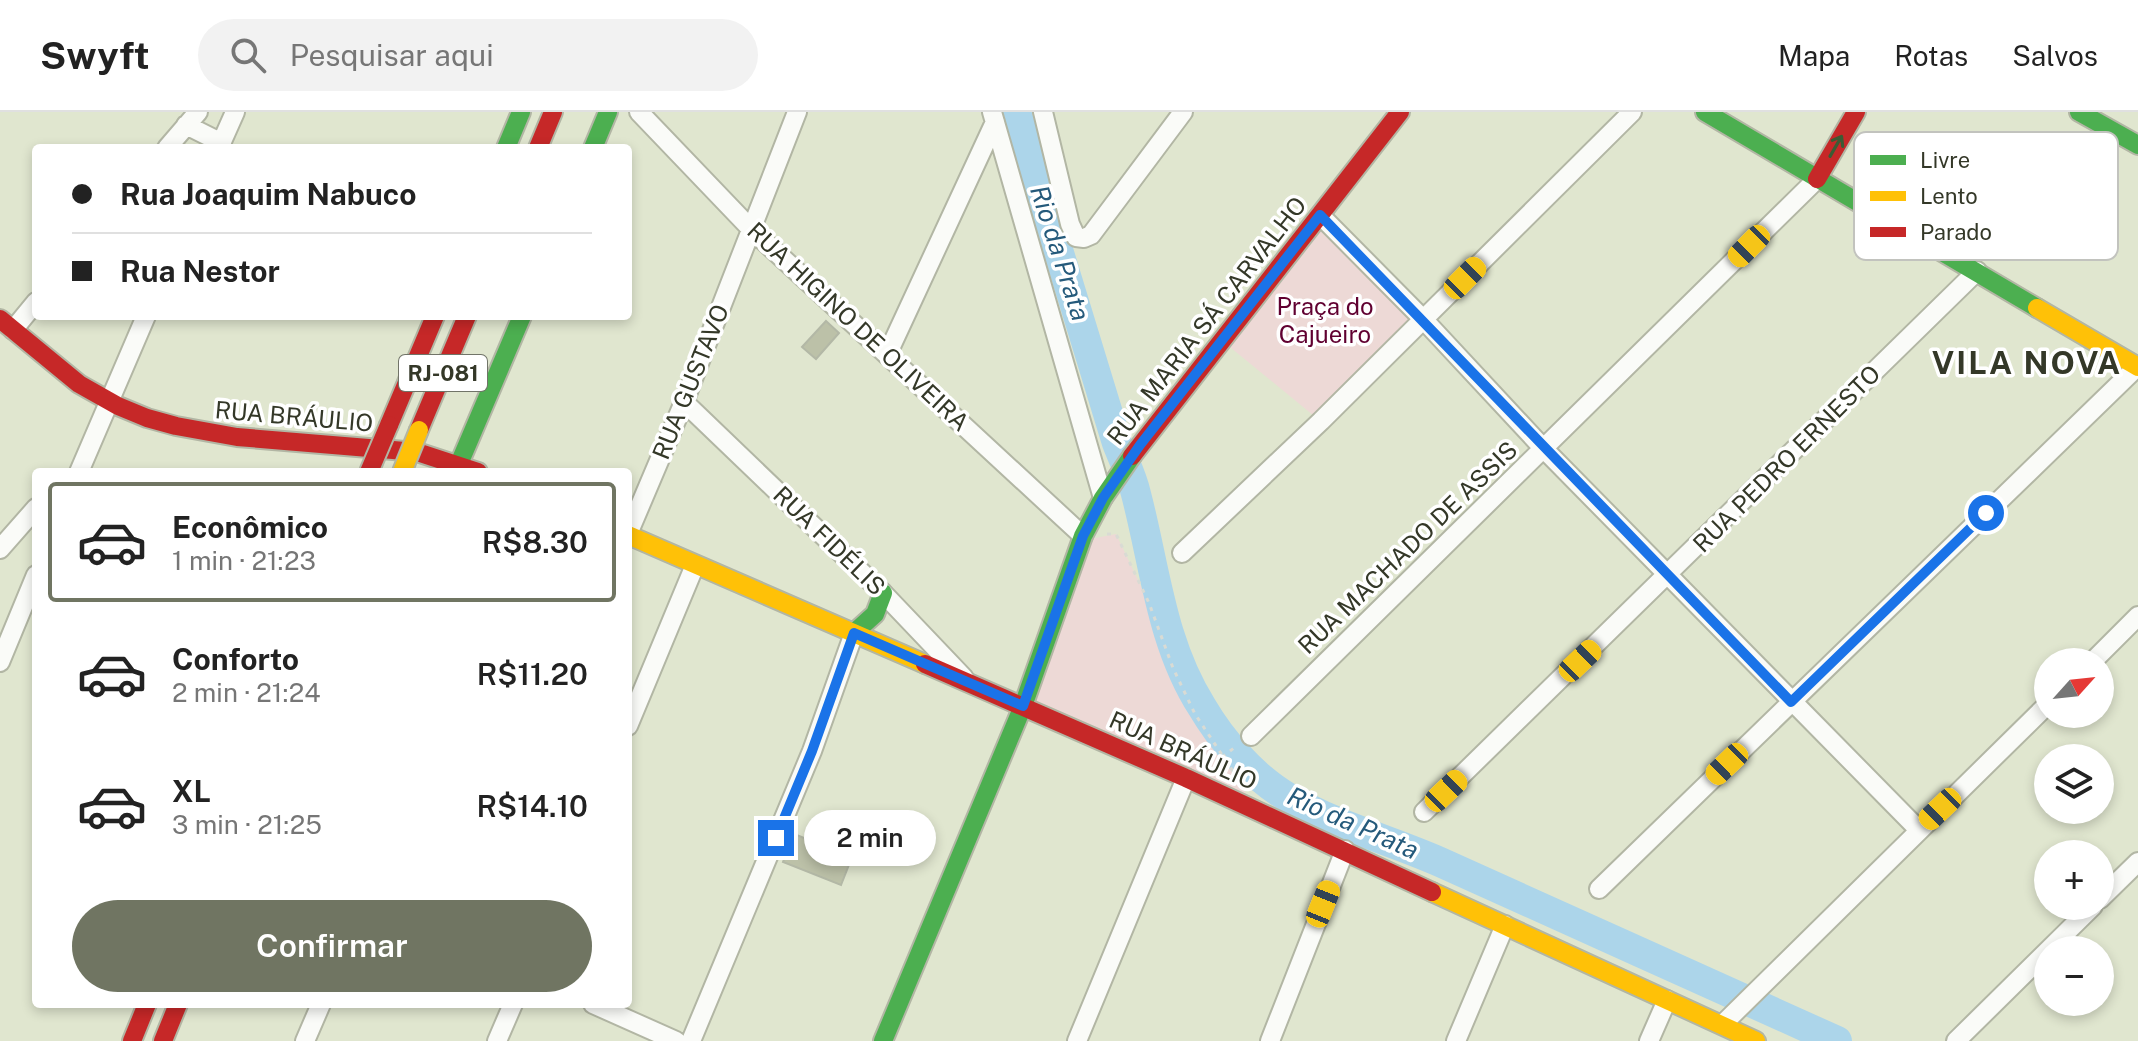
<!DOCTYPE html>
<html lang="pt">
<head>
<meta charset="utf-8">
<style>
	:root { --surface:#fff; --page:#f2f2f2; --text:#222; --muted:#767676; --line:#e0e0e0; --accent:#707562 }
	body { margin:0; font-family:"Public Sans",sans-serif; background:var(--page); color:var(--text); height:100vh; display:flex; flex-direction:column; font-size:30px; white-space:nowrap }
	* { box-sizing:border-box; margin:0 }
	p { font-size:26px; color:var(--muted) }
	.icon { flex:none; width:44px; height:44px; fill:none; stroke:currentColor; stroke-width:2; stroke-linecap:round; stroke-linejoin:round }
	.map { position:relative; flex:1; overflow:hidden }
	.side { position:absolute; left:32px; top:356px; width:600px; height:540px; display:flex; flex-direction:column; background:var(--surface); border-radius:8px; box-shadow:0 4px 12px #0003 }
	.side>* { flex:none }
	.banner { position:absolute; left:32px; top:32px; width:600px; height:176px; border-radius:8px; box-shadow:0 4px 12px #0003; display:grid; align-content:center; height:176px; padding:0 40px; background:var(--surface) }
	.needle { width:52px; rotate:63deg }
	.tools { position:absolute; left:2034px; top:536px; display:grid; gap:16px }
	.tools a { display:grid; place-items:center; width:80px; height:80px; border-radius:50%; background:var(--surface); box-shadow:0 4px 12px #0003; font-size:40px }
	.end { position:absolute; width:36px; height:36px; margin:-18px; border:10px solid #1a73e8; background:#fff; box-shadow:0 0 0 4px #fff }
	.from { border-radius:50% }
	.bubble { position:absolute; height:56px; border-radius:28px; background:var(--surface); box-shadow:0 4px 12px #0003; font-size:26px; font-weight:600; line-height:56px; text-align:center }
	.car { position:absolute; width:24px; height:48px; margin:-24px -12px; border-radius:10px; box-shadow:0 0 6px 2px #0007; background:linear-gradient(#f5c518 24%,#345 0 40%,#f5c518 0 76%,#345 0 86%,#f5c518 0) }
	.banner b { display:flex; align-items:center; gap:28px; height:76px; font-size:30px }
	.banner b+b { border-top:2px solid var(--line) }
	.banner i { width:20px; height:20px; background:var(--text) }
	ul { padding:14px 0 0; list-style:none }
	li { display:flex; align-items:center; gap:24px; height:120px; margin:0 16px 12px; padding:0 24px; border:4px solid transparent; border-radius:8px }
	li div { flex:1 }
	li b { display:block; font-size:30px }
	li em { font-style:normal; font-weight:600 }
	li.on { border-color:var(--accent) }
	li>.icon { width:72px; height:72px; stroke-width:1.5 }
	.button { display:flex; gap:16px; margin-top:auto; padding:16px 40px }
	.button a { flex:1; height:92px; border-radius:48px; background:var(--accent); color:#fff; font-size:32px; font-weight:600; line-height:92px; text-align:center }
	header { display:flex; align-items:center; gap:48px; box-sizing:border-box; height:112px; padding:0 40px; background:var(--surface); border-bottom:2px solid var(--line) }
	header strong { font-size:38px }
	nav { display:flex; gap:44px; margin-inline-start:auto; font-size:28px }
	.search { width:560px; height:72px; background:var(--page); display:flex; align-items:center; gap:20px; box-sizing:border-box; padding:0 28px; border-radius:44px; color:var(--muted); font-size:30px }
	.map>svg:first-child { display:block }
	.green { fill:#edd9d6 }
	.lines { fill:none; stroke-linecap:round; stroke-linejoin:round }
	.river { stroke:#acd5ea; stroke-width:30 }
	.building { fill:#bcc1a8; stroke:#b3b8a6; stroke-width:2 }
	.street-casing { stroke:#b2b6a4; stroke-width:22 }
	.fast-casing { stroke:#b2b6a4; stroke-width:22 }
	.slow-casing { stroke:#b2b6a4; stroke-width:22 }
	.jam-casing { stroke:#b2b6a4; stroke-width:22 }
	.path { stroke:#d9dbd4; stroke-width:3; stroke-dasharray:4 6; stroke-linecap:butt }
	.street { stroke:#fafbf8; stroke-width:18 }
	.fast { stroke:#4caf50; stroke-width:18 }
	.slow { stroke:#ffc107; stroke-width:18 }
	.jam { stroke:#c62828; stroke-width:18 }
	.slow-bridge-casing { stroke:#b2b6a4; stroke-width:22; stroke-linecap:butt }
	.jam-bridge-casing { stroke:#b2b6a4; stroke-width:22; stroke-linecap:butt }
	.slow-bridge { stroke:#ffc107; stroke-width:18 }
	.jam-bridge { stroke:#c62828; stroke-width:18 }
	.oneway { stroke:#3b5c34 }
	.route { stroke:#1a73e8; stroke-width:10 }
	.labels { text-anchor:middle; stroke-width:7; stroke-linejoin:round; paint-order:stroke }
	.shield { fill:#fff; stroke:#717468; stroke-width:2 }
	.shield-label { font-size:22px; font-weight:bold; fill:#343828 }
	.park-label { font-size:24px; fill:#600031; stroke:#fff }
	.street-label { font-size:24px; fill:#343828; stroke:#fff }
	.water-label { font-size:26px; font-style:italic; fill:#255a7b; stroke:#fff }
	.district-label { font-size:32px; font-weight:bold; letter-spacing:2px; fill:#343828; stroke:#fff }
	.key { fill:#fff; stroke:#c2c3be; stroke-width:2 }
	.key-label { font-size:22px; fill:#343828 }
</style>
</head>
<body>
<header>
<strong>Swyft</strong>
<div class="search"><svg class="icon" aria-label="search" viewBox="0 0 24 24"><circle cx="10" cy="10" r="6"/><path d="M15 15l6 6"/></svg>Pesquisar aqui</div>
<nav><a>Mapa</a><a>Rotas</a><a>Salvos</a></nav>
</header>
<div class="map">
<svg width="2138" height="929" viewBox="0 0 2138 929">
	<rect width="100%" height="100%" fill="#e0e6cf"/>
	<!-- green -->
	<path class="green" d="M1321,107l100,101 -102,100 -94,-77z
		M1116,422l33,69 24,65 22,46 57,89 -219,-104 57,-160z"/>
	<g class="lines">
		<!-- river -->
		<path class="river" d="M1016,0l101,331c6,16 15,33 19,51 19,72 25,149 66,213 20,34 52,71 87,91 47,28 101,42 151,64 132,60 265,119 397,179"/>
	</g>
	<!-- building -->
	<path class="building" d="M826,209l13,12 -23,26 -14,-12z
		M794,722l58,23 -11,28 -58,-23z"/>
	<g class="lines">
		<defs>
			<path id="street" d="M639,0l113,118 331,306
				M992,0l111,386
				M1043,0l27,112 6,13 8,1 7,-3 92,-123
				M186,13l36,18
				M167,36l31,-36
				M219,36l16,-36
				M1320,103l103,104 121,130 375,381
				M13,218l23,-28
				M887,243l108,-233
				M684,290l199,191 81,85
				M79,360l67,-156
				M628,422l56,-132 113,-290
				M0,437l36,-41
				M1182,441l139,-132 311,-309
				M0,550l36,-87
				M2092,550l46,-46
				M628,614l67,-161
				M1251,624l566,-557
				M1424,700l553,-541
				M1599,777l539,-523
				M2100,787l38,-37
				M593,892l83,37
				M1723,912l325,-320
				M305,929l16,-37
				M497,929l16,-37
				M691,929l121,-290 42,-118
				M1077,929l109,-263
				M1270,929l75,-191
				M1456,929l49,-116
				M1649,929l18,-41
				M1956,929l137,-135"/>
			<path id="fast" d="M1705,0l332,196
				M2079,0l59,33
				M506,36l15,-36
				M593,36l15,-36
				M459,352l63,-148
				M854,521l21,-19 8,-21
				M883,929l140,-335 60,-170 20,-38 29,-42"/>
			<path id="slow" d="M2037,196l101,59
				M628,423l297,129
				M1432,780l324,149"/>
			<path id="jam" d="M538,36l15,-36
				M1817,67l39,-67
				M0,207l79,65 39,22 29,12 29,8 61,11 180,15 61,20
				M389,313l46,-109
				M419,318l48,-114
				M1132,344l268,-344
				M925,552l261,114 246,114
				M132,929l15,-37
				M163,929l15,-37"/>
		</defs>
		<!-- street casing -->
		<use href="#street" class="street-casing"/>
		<!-- fast casing -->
		<use href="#fast" class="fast-casing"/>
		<!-- slow casing -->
		<use href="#slow" class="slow-casing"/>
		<!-- jam casing -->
		<use href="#jam" class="jam-casing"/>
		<!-- path -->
		<path class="path" d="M1107,422h9l33,69 24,65 22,46 43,65
			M1222,645l16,-12"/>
		<!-- street -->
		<use href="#street" class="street"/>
		<!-- fast -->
		<use href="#fast" class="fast"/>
		<!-- slow -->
		<use href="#slow" class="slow"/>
		<!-- jam -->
		<use href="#jam" class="jam"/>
		<defs>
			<path id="slow-bridge" d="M402,360l17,-42"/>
			<path id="jam-bridge" d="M369,360l20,-47"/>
		</defs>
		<!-- slow-bridge casing -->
		<use href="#slow-bridge" class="slow-bridge-casing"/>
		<!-- jam-bridge casing -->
		<use href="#jam-bridge" class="jam-bridge-casing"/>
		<!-- slow-bridge -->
		<use href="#slow-bridge" class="slow-bridge"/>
		<!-- jam-bridge -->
		<use href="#jam-bridge" class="jam-bridge"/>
	</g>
	<!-- one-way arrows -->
	<defs><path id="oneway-shaft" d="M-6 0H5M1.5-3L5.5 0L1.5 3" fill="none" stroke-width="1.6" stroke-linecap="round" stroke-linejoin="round" transform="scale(2)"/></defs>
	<use class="oneway" href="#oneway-shaft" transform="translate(1836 34) rotate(-60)"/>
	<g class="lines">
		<!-- route -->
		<path class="route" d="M776,726l36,-87 42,-118 169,73 60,-170 20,-38 37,-53 180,-230 471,487 195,-189"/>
	</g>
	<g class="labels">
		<!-- shield labels -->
		<rect class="shield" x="399" y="243" width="88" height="36" rx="6"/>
		<g class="shield-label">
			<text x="443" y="269">RJ-081</text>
		</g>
		<!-- park labels -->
		<g class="park-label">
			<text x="1325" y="203">Praça do<tspan x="1325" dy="28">Cajueiro</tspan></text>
		</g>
		<!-- street labels -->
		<g class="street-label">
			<text transform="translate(1207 209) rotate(-52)" y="8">RUA MARIA SÁ CARVALHO</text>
			<text transform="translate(858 215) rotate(43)" y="8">RUA HIGINO DE OLIVEIRA</text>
			<text transform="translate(691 270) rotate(-68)" y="8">RUA GUSTAVO</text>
			<text transform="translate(294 305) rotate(5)" y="8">RUA BRÁULIO</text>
			<text transform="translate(1787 347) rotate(-45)" y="8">RUA PEDRO ERNESTO</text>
			<text transform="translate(829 429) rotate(44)" y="8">RUA FIDÉLIS</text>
			<text transform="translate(1408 436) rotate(-44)" y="8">RUA MACHADO DE ASSIS</text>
			<text transform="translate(1183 639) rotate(24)" y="8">RUA BRÁULIO</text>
		</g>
		<!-- water labels -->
		<g class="water-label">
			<text transform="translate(1060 141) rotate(72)" y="9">Rio da Prata</text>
			<text transform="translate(1353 711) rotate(24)" y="9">Rio da Prata</text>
		</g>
		<!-- district labels -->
		<g class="district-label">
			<text x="2027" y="262">VILA NOVA</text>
		</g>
	</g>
	<!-- legend -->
	<rect x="1854" y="20" width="264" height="128" rx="12" class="key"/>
	<rect x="1870" y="43" width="36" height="10" fill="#4caf50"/>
	<rect x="1870" y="79" width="36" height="10" fill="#ffc107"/>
	<rect x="1870" y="115" width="36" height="10" fill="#c62828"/>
	<g class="key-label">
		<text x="1920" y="56">Livre</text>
		<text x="1920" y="92">Lento</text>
		<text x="1920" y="128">Parado</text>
	</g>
</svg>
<div class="tools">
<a><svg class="needle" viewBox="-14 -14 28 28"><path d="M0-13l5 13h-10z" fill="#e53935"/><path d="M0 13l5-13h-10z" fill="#767676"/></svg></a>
<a><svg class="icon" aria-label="layers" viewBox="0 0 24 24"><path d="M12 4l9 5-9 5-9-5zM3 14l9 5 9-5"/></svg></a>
<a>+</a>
<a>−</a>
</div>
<i class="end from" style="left:1986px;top:401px"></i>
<i class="end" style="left:776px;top:726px"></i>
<div class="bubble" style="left:804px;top:698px;width:132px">2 min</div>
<i class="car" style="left:1749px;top:134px;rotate:225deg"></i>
<i class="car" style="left:1465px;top:166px;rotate:45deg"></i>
<i class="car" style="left:1580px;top:549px;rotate:46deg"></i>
<i class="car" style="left:1727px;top:652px;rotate:226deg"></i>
<i class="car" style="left:1446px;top:679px;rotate:46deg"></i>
<i class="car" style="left:1940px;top:697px;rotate:226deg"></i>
<i class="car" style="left:1323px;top:792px;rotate:22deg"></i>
<div class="banner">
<b><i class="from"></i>Rua Joaquim Nabuco</b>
<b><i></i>Rua Nestor</b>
</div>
<section class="side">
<ul>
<li class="on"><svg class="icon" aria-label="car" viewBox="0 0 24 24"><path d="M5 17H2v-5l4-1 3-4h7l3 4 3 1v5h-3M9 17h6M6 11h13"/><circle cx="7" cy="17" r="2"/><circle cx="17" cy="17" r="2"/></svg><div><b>Econômico</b><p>1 min · 21:23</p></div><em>R$8.30</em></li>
<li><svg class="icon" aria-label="car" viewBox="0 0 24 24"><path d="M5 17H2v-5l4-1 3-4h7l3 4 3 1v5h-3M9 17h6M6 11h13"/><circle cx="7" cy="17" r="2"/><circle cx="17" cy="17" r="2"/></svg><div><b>Conforto</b><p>2 min · 21:24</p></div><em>R$11.20</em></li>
<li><svg class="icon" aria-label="car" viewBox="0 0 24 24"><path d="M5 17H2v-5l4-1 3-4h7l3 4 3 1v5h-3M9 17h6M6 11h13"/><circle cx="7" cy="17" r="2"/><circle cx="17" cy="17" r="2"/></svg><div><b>XL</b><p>3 min · 21:25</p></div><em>R$14.10</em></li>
</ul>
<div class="button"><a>Confirmar</a></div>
</section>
</div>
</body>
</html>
